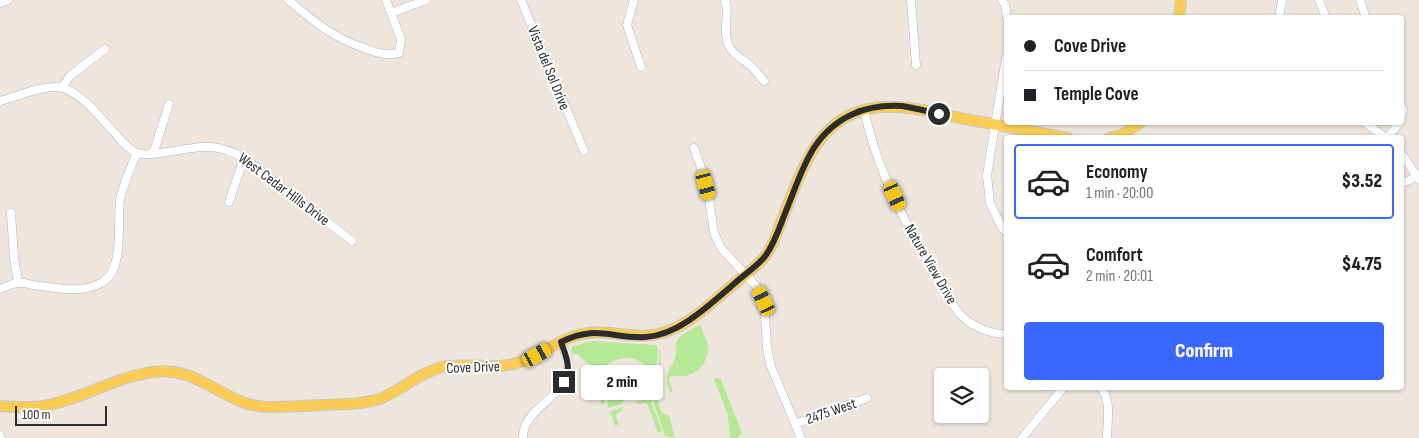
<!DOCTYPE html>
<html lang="en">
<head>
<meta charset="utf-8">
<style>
	:root { --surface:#fff; --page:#f6f6f6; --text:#202124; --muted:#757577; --line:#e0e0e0; --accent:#3a67ff }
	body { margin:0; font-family:"Sofia Sans Condensed",sans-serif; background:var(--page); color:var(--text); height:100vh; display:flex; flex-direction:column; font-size:19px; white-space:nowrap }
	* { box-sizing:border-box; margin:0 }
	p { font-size:16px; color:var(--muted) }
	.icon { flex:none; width:28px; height:28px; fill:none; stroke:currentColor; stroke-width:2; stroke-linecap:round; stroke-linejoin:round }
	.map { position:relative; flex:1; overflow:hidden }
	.panel { position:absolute; left:1004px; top:135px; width:400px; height:255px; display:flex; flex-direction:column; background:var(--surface); border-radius:5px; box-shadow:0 1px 4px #0004 }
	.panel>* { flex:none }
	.guide { position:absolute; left:1004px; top:15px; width:400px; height:110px; border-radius:5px; box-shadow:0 1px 4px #0004; display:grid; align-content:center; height:110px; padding:0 20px; background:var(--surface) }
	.fabs { position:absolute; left:934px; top:368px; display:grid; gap:10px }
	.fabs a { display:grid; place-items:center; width:55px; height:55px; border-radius:5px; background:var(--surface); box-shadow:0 1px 4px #0004; font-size:25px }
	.scale { position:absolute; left:15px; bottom:12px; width:92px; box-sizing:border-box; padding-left:5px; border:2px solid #2c2c2c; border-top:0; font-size:14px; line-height:18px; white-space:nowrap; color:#2c2c2c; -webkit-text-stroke:4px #fff; paint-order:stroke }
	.end { position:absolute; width:22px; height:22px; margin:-11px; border:6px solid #2c2c2c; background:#fff; box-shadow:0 0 0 2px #fff }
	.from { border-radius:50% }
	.bubble { position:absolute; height:35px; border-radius:5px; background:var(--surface); box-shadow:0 1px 4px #0004; font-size:16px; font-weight:800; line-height:35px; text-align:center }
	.car { position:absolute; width:15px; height:30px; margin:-15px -8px; border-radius:6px; box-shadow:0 0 4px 1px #0007; background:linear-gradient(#f5c518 24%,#345 0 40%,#f5c518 0 76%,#345 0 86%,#f5c518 0) }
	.guide b { display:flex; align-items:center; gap:18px; height:48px; font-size:19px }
	.guide b+b { border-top:1px solid var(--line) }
	.guide i { width:12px; height:12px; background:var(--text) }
	ul { padding:9px 0 0; list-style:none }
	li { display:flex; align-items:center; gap:15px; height:75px; margin:0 10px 8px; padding:0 10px; border:2px solid transparent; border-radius:5px }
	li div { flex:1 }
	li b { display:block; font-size:19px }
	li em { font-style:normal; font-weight:800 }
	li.selected { border-color:var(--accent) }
	li>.icon { width:45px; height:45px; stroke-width:1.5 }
	.primary-button { display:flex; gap:10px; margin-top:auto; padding:10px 20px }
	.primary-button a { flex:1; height:58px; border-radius:5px; background:var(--accent); color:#fff; font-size:20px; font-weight:800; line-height:58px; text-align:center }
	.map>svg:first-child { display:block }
	.green { fill:#b6e996 }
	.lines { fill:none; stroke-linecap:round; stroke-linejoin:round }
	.minor-casing { stroke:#b1b5c0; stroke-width:9 }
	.major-casing { stroke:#c8c8c8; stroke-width:12 }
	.minor { stroke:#fff; stroke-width:8 }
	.major { stroke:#fbcd56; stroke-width:10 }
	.route { stroke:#2c2c2c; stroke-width:6 }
	.labels { text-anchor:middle; stroke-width:4; stroke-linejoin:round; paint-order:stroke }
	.street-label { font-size:15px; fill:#2c2c2c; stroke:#fff }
</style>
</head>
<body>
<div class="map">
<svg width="1419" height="438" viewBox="0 0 1419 438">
	<rect width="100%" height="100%" fill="#eee6dd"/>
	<!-- green -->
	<path class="green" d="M700,324c3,7 7,15 8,23 1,13 -9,27 -23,29 -6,1 -10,-2 -15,1l-1,2 4,13h-3c-10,-22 5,-22 6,-41 1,-4 -1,-7 1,-11 4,-6 16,-11 23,-16z
		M593,341l64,4 1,13 -4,12c-6,-2 -11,-7 -17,-10 -14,-5 -27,1 -38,10l-17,-11 -4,-5h-6l-1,-4 2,-4z
		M660,348c4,14 -5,25 -1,39h-2c-3,-10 0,-16 2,-26 1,-5 0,-9 1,-13z
		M630,367l14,8 6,12 -2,1 -6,-6 -11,-5 1,-3 -14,1 -11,8 2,2 -4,8v11l-3,1c-8,-22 4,-39 28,-38z
		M718,378l3,2 21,53 -5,5h-7l-2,-22 -14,-37z
		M637,382l7,4 4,8 -18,5v-6l6,-7z
		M608,393l16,4 -1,6 -14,5 -2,-5z
		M649,398l3,4 -2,3 2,-1 10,27 -4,2 -11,-30 -10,1 -1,-2z
		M657,399l4,12 5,5 3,-1 6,23 -10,-2 -12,-35z
		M623,407l-1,4 -7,4 4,9 -4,2 -5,-14z"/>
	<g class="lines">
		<defs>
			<path id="minor" d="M288,0c27,22 43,37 76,48 15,5 19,8 35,5l2,-14 -15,-39
				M521,0l63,151
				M634,0l-7,25 14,42
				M725,0c5,13 -2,26 2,40 3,15 16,18 26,28 4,4 7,9 11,13
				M911,0l5,65
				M1002,0l3,5 2,13
				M1319,0l7,18
				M1360,0l6,18
				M0,3l8,-3
				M391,13l35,-13
				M1279,18l3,-18
				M1006,57l-19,118 3,28 12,25 4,4
				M62,87l8,-11 35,-27
				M0,101c16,-4 47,-18 63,-13 20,7 35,27 49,42 7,7 15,19 25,23 6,2 16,1 23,0 36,-4 50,-14 84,5l108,83
				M1401,105l2,4 -2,12
				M864,109c12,59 43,120 75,171 6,11 12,23 20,33 11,13 31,21 47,21
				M1364,122l22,16
				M1387,138l13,-16
				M694,148l9,25 6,25 5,35 7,15 35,38 8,15 3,46 3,17 31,74
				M1401,153l18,26
				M153,154l16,-50
				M1401,184l17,-8
				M229,202l15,-44
				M11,213l3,45 4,24
				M0,289c6,-2 12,-6 18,-6 5,-1 10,1 15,2 22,3 48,9 68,-2 24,-12 16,-60 19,-83 3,-16 10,-31 17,-47
				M1101,388c11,13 6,34 6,50
				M795,424l72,-26
				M0,435l1,3
				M523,438c-1,-31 45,-41 46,-70 0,-9 -5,-18 -8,-26
				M1022,438l41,-50"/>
			<path id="major" d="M1179,18l2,-18
				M1109,138l13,-3 19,-13
				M0,406c14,1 29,2 43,0 38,-6 72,-29 110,-34 47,-7 71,34 114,35 18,0 37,-1 55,-2 20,-1 41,0 60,-7 21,-9 37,-25 60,-31 26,-5 52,4 78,-5 21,-7 39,-23 61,-28 32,-7 56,10 90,-4 24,-10 43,-30 63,-46 11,-9 24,-18 32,-29 7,-9 11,-22 15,-33 21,-51 36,-111 101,-115 26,-2 53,6 78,11 36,7 72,13 108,20"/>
		</defs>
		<!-- minor casing -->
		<use href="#minor" class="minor-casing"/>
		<!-- major casing -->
		<use href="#major" class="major-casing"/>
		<!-- minor -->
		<use href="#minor" class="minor"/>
		<!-- major -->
		<use href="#major" class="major"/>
	</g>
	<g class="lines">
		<!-- route -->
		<path class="route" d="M564,382c8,-14 2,-26 -3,-40 36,-18 51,-3 85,-5 15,-1 30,-8 42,-16 17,-11 32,-25 47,-38 10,-9 24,-18 31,-28 10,-14 15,-33 22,-49 15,-38 25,-74 65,-92 15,-7 32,-9 49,-8 12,2 25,5 37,8"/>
	</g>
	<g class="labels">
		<!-- street labels -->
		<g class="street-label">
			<text transform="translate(549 68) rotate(68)" y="5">Vista del Sol Drive</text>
			<text transform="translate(284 189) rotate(37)" y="5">West Cedar Hills Drive</text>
			<text transform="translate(931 264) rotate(60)" y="5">Nature View Drive</text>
			<text transform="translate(473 367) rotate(-2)" y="5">Cove Drive</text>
			<text transform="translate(831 411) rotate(-19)" y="5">2475 West</text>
		</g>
	</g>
</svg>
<div class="fabs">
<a><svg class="icon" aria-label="layers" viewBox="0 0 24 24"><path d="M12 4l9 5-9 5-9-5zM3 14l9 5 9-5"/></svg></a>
</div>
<div class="scale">100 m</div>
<i class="end from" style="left:939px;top:114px"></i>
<i class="end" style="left:564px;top:382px"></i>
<div class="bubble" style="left:581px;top:365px;width:82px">2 min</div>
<i class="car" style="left:706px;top:185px;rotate:165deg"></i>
<i class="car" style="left:895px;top:196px;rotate:156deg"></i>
<i class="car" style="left:764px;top:301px;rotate:335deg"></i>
<i class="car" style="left:537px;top:355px;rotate:61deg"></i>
<div class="guide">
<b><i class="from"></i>Cove Drive</b>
<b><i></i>Temple Cove</b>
</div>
<section class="panel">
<ul>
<li class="selected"><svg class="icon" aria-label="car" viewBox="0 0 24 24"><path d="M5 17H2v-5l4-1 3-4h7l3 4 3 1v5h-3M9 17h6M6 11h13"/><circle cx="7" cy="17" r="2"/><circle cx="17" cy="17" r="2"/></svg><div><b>Economy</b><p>1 min · 20:00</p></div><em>$3.52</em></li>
<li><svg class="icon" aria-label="car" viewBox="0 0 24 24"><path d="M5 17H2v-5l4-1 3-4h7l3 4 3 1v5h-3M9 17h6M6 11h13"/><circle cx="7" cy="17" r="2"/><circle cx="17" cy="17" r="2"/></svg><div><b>Comfort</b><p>2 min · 20:01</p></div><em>$4.75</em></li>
</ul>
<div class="primary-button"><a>Confirm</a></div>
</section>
</div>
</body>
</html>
